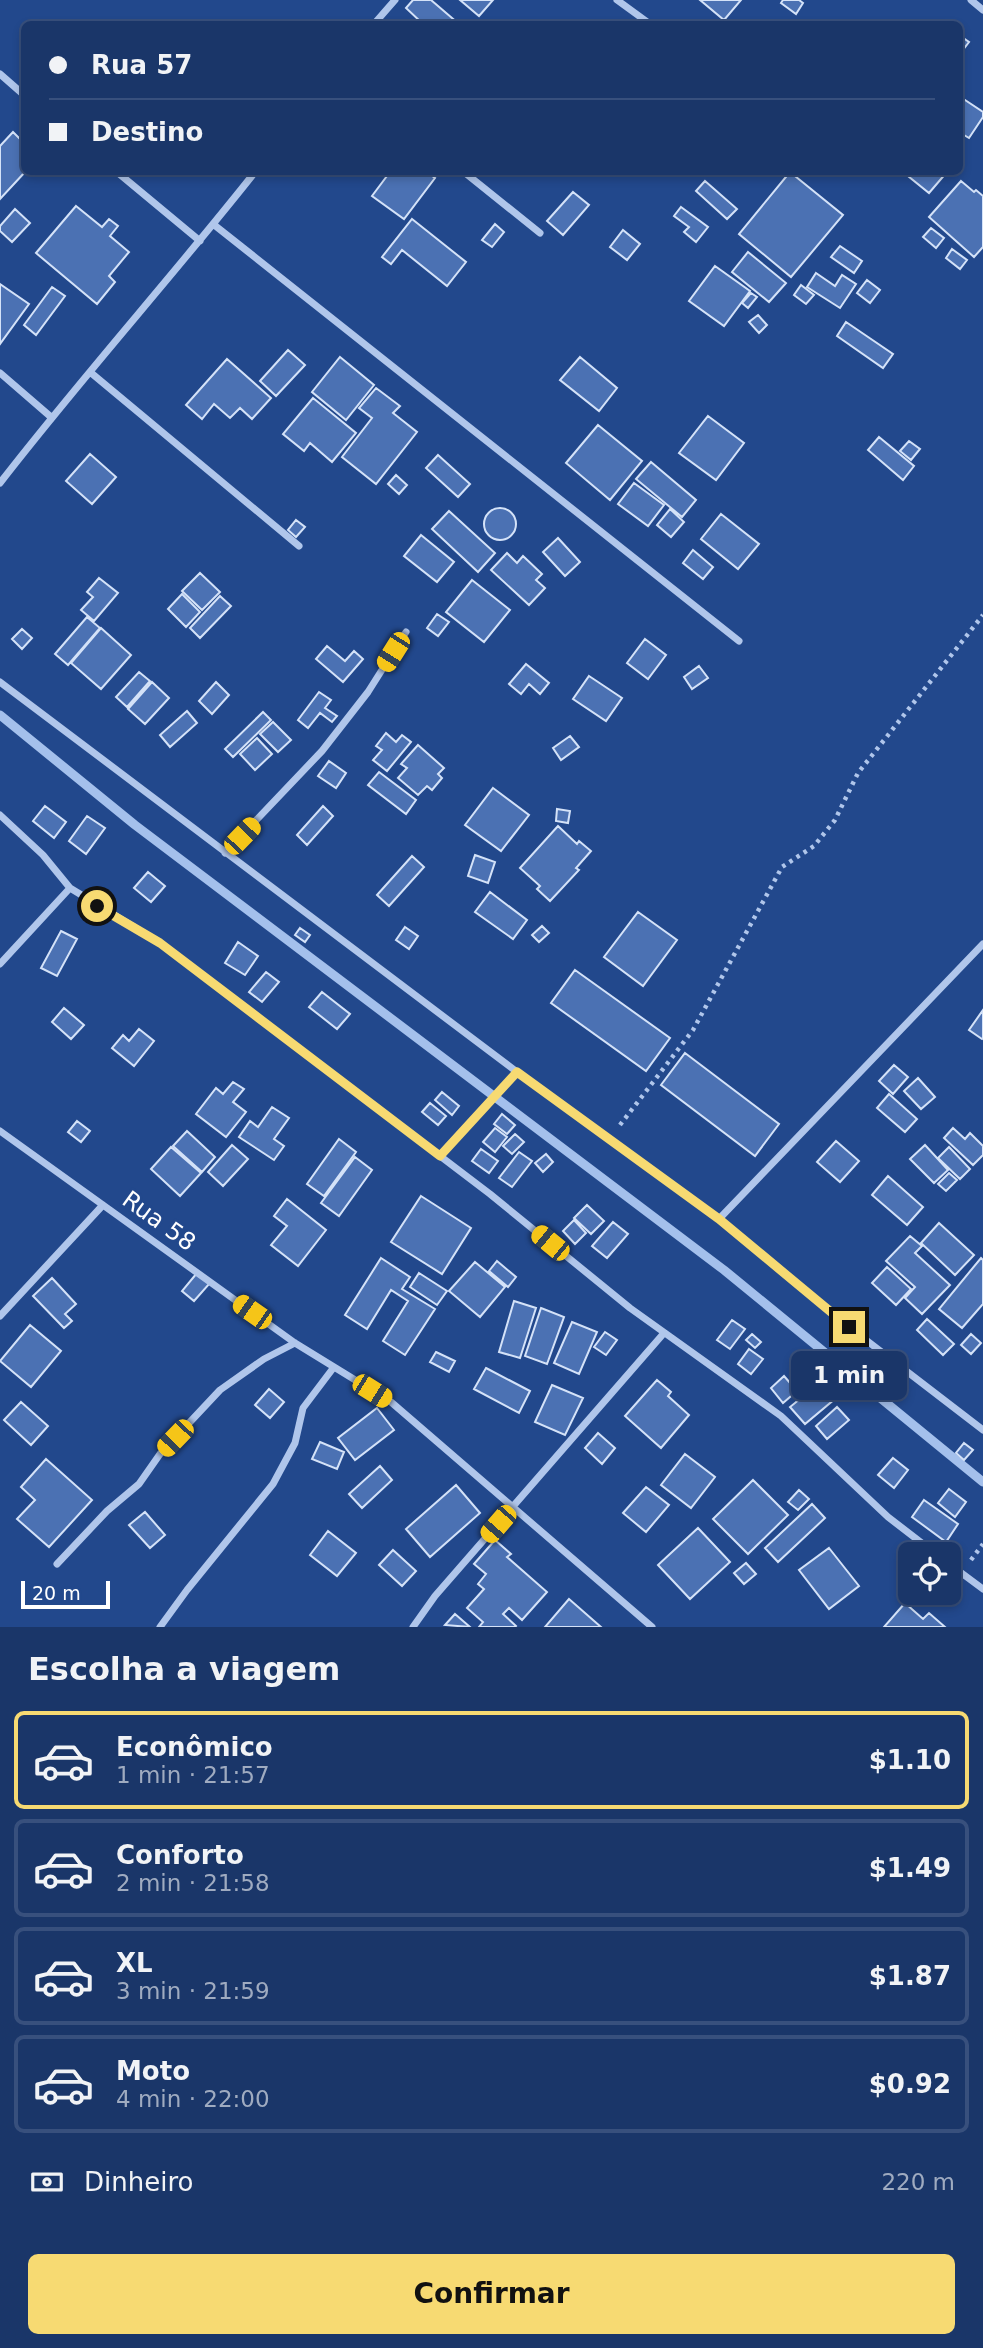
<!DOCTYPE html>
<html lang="pt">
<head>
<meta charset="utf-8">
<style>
	:root { --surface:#1a3669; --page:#274171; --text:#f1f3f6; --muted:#9fabc0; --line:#38507d; --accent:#f7da72 }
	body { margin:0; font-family:"DejaVu Sans",sans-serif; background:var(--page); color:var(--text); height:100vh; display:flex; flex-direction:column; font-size:26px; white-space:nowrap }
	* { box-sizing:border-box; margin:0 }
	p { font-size:23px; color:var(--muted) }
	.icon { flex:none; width:38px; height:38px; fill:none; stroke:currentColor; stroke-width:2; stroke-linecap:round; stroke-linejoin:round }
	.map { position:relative; height:1627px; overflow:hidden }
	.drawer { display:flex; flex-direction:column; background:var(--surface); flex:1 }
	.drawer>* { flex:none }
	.hud { position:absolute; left:21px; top:21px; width:942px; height:154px; border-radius:10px; box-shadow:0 4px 10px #0003,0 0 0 2px var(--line); display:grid; align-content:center; height:154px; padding:0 28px; background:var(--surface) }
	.tools { position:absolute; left:898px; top:1542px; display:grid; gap:14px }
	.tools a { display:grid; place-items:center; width:63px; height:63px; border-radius:10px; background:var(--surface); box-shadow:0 4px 10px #0003,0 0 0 2px var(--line); font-size:35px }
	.scale { position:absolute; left:21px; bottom:18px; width:89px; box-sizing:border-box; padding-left:7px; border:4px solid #fff; border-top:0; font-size:19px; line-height:24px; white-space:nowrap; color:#fff; -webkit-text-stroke:5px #22488c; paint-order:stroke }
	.end { position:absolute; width:32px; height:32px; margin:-16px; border:9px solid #f7da72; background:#111; box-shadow:0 0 0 4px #111 }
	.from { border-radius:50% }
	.bubble { position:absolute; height:49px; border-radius:10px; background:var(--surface); box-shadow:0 4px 10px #0003,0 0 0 2px var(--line); font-size:23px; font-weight:600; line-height:49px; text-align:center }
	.car { position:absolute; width:21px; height:42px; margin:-21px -10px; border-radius:9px; box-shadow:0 0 5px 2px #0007; background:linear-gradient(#f5c518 24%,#345 0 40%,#f5c518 0 76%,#345 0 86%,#f5c518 0) }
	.hud b { display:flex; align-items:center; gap:24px; height:66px; font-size:26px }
	.hud b+b { border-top:2px solid var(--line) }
	.hud i { width:18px; height:18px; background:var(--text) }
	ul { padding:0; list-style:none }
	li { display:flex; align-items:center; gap:21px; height:98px; margin:0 14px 10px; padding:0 14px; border:4px solid var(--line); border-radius:10px }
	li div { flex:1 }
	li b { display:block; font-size:26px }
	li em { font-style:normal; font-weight:600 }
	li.current { border-color:var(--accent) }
	li>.icon { width:63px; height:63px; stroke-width:1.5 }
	h2 { padding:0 28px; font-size:32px; line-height:84px }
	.pay { display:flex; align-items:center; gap:18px; height:77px; padding:0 28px; font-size:26px }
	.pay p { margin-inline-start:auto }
	.cta { display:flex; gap:14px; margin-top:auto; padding:14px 28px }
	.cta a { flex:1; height:80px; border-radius:10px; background:var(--accent); color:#111; font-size:28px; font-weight:600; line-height:80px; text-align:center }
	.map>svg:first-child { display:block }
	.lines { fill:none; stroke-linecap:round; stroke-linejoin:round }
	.stream { stroke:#a4c0ec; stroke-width:9 }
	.building { fill:#4b71b3; stroke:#d4e2f8; stroke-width:2 }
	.path { stroke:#b0c6eb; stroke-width:4.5; stroke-dasharray:3.5 5; stroke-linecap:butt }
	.minor { stroke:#b0c6eb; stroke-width:7 }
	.route { stroke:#f7da72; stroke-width:9 }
	.labels { text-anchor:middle; stroke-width:5; stroke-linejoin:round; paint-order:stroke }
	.street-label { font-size:24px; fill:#fff; stroke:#22488c }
</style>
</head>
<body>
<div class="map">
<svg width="983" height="1627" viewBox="0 0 983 1627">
	<rect width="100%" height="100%" fill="#22488c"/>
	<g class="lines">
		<!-- stream -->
		<path class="stream" d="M0,715l135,110 589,445 259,212"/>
	</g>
	<!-- building -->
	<path class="building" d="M413,0h18l28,24h-36l-17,-16z
		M460,0h33l-14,16z
		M700,0h41l-17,20z
		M783,0h16l4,3 -7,11 -15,-11z
		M959,35l10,7 -10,13z
		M959,96l24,16v5l-14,21 -10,-6z
		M13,132l11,11 1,29 -25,27v-53z
		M390,172h36l9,6 -31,41 -32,-23z
		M790,172l53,43 -52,62 -52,-43z
		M903,172h44l-18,21z
		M705,181l32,28 -10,10 -31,-28z
		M961,181l13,11 2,-2 7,6v51l-9,10 -45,-40z
		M573,192l16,13 -26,30 -16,-14z
		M76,206l26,21 7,-8 9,7 -8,10 19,16 -20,24 6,6 -18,22 -61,-51z
		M681,207l27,20 -12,15 -12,-10 5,-5 -15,-11z
		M15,209l15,14 -18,19 -12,-11v-5z
		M412,219l54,43 -19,24 -45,-36 -11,14 -9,-7z
		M495,224l9,8 -12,15 -10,-7z
		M931,228l13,10 -8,10 -13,-11z
		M623,230l17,14 -13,16 -17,-13z
		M840,246l22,15 -8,12 -23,-16z
		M952,249l15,11 -7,9 -14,-11z
		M748,252l38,31 -17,19 -37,-30z
		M715,266l35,25 -26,35 -35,-25z
		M816,273l19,13 7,-11 14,9 -16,24 -33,-21z
		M867,280l13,10 -10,13 -13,-10z
		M0,284l29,20 -29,40z
		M801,285l13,10 -8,9 -12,-9z
		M52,287l13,9 -29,39 -12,-10z
		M751,293l6,4 -9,11 -6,-5z
		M758,315l9,10 -8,8 -10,-11z
		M846,322l47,32 -10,14 -46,-32z
		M288,350l17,15 -29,31 -16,-15z
		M340,357l34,28 -28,35 -34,-28z
		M580,357l37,31 -18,23 -39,-31z
		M227,359l44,39 -19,21 -12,-11 -10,10 -16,-14 -12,15 -16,-14z
		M376,388l24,18 -7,7 24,19 -41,52 -34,-27 30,-39 -13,-10z
		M313,398l43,35 -24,29 -22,-19 -6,8 -21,-17z
		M708,416l36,27 -28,37 -37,-27z
		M598,425l44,36 -32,39 -44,-37z
		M879,437l35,29 -11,14 -35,-30z
		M909,441l11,8 -9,11 -11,-9z
		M90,454l26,23 -24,27 -26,-23z
		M438,455l32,29 -12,13 -32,-29z
		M651,462l45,38 -14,17 -46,-38z
		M396,475l11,10 -8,9 -11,-10z
		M634,483l30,22 -16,21 -30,-22z
		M484 524a16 16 0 1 1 32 0a16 16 0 1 1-32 0Z
		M670,509l14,13 -13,15 -14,-12z
		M449,511l46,42 -17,19 -46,-43z
		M721,514l38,30 -21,25 -37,-30z
		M296,520l9,7 -9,10 -8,-7z
		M421,535l33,27 -17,20 -33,-26z
		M558,538l22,24 -15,14 -22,-24z
		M693,550l20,17 -10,12 -20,-16z
		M507,553l10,10 6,-7 19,18 -6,6 9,8 -16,17 -38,-35z
		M200,573l20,19 -18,18 -20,-19z
		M99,578l19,15 -24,28 -13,-11 12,-13 -6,-5z
		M472,580l38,30 -26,32 -38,-30z
		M182,594l18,18 -14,15 -18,-18z
		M220,596l11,10 -31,32 -10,-10z
		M437,614l12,8 -11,14 -11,-8z
		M87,617l13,11 -32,37 -13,-11z
		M101,628l30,27 -30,34 -30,-26z
		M22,629l10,9 -10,11 -10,-10z
		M645,639l21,16 -18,24 -21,-16z
		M327,646l18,15 9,-10 9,8 -20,23 -27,-23z
		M526,664l23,19 -9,11 -11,-10 -8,10 -12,-10z
		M699,666l9,12 -16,11 -8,-12z
		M139,672l11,9 -23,26 -11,-10z
		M589,676l33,22 -16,23 -33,-22z
		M152,682l17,16 -24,26 -17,-15z
		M216,682l13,13 -17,19 -13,-13z
		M319,692l12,8 -6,8 12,8 -5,6 -12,-9 -12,15 -10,-8z
		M187,711l10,12 -27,24 -10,-12z
		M263,712l8,8 -38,37 -8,-8z
		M273,722l18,18 -13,12 -18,-18z
		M386,733l10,9 6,-7 9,7 -24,29 -14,-11 9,-10 -6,-4z
		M570,736l9,11 -18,13 -8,-12z
		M257,738l15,16 -17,16 -15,-16z
		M418,745l26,23 -6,6 4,4 -10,12 -5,-4 -9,9 -20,-17 9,-10 -6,-4z
		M329,761l17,12 -10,15 -18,-12z
		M379,772l37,28 -10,14 -38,-29z
		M493,788l36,27 -28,36 -36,-26z
		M45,806l21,16 -12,16 -21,-17z
		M323,806l10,10 -26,29 -10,-10z
		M557,809l13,2 -2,12 -12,-2z
		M87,816l18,12 -19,26 -17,-13z
		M558,826l19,18 2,-3 12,10 -15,17 3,2 -29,31 -13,-12 3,-3 -20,-18z
		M475,855l20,7 -7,21 -20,-7z
		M412,856l12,11 -35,39 -12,-11z
		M148,872l17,14 -14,16 -17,-14z
		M490,892l37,28 -14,19 -38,-27z
		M638,912l39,28 -34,46 -39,-29z
		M542,926l7,7 -10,9 -7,-7z
		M405,927l13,9 -9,13 -13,-9z
		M300,928l10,7 -5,7 -10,-7z
		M61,931l16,8 -20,37 -16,-8z
		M238,942l20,14 -13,19 -20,-12z
		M575,970l95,68 -24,33 -95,-68z
		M266,972l13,10 -17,20 -13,-10z
		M322,992l28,22 -13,15 -28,-22z
		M64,1008l20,17 -13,14 -19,-17z
		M983,1010v28l-1,1 -13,-9z
		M139,1029l15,12 -20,25 -22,-18 11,-13 6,6z
		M685,1053l94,71 -24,32 -94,-71z
		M894,1065l14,12 -15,17 -14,-13z
		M918,1078l17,19 -14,12 -17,-18z
		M233,1082l11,7 -11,13 13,10 -20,25 -30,-23 20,-26 7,6z
		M442,1092l17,14 -7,9 -17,-15z
		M889,1094l28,25 -12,13 -28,-24z
		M430,1103l16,13 -8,9 -16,-13z
		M272,1107l17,11 -15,21 10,7 -10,14 -35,-23 11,-16 8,6z
		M502,1114l13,11 -8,9 -13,-10z
		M77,1121l13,10 -9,11 -13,-10z
		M495,1128l12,9 -12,15 -12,-10z
		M953,1128l12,11 5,-6 13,13v9l-10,10 -29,-27z
		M187,1131l28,26 -13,15 -29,-26z
		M515,1134l9,8 -12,12 -9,-8z
		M339,1139l17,13 -32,44 -17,-12z
		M836,1141l23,20 -19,21 -23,-20z
		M232,1145l16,14 -25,27 -15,-14z
		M925,1145l23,25 -14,13 -24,-24z
		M171,1147l30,26 -21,23 -29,-27z
		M949,1147l21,22 -10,10 -22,-21z
		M481,1149l17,12 -9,12 -17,-12z
		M519,1152l13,9 -20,26 -13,-9z
		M546,1154l7,8 -10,10 -8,-9z
		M355,1157l17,13 -33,46 -18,-13z
		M949,1173l8,7 -11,11 -8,-7z
		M888,1176l35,31 -16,18 -35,-30z
		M421,1196l50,32 -29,46 -51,-32z
		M287,1199l39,31 -28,36 -27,-21 16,-19 -13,-10z
		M587,1205l17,16 -13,13 -17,-16z
		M574,1220l12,13 -11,11 -12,-13z
		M613,1222l15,12 -21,24 -15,-12z
		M939,1223l35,32 -19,20 -34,-32z
		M910,1236l12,10 -7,7 35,32 -28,29 -17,-16 10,-11 -29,-26z
		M381,1258l29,19 -8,12 33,20 -30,46 -22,-14 25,-40 -17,-11 -24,39 -22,-14z
		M981,1258l2,2v44l-21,24 -23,-19z
		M497,1261l19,16 -8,10 -19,-16z
		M475,1262l30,25 -25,30 -31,-26z
		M887,1267l24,22 -15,16 -24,-22z
		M197,1273l13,10 -16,18 -12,-10z
		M419,1273l28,18 -10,14 -27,-18z
		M52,1278l24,26 -11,10 7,7 -8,7 -31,-32z
		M514,1301l22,7 -16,50 -21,-6z
		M541,1308l23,9 -17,47 -22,-8z
		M927,1319l27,25 -11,11 -26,-25z
		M732,1320l13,9 -15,20 -13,-9z
		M572,1322l25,10 -18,42 -25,-11z
		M30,1325l31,26 -30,36 -31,-26z
		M605,1332l12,8 -11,15 -12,-8z
		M752,1334l9,8 -6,6 -9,-8z
		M971,1334l10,9 -10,11 -10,-9z
		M749,1349l14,10 -12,15 -13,-10z
		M436,1352l19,9 -6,11 -19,-10z
		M486,1368l44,23 -11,22 -45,-24z
		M784,1376l13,15 -14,12 -12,-15z
		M657,1380l14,12 -3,4 21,19 -28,33 -36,-32z
		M822,1381l14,17 -31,26 -15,-17z
		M552,1385l31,13 -18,37 -30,-13z
		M269,1389l15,13 -14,16 -15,-13z
		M21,1402l27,24 -17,19 -27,-25z
		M837,1407l12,13 -22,19 -11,-13z
		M377,1408l17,22 -39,30 -17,-22z
		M598,1433l17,15 -13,16 -17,-16z
		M320,1442l24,10 -7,17 -25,-10z
		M964,1443l9,7 -9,10 -8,-7z
		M685,1454l30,23 -24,31 -30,-23z
		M893,1458l15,12 -14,18 -16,-13z
		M46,1459l46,41 -43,47 -32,-28 18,-19 -14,-13z
		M380,1466l12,14 -30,28 -13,-14z
		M753,1480l35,35 -40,39 -35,-35z
		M456,1485l24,28 -50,44 -24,-28z
		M646,1487l23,18 -23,27 -23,-19z
		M949,1489l17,13 -11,15 -17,-14z
		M799,1490l10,9 -11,11 -10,-8z
		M924,1500l34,24 -12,18 -34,-25z
		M812,1504l13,14 -47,44 -13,-14z
		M145,1512l20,23 -15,13 -21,-23z
		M698,1528l32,34 -40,37 -32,-34z
		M328,1531l28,22 -19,23 -27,-21z
		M495,1540l16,14 -4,3 40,35 -25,28 -13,-12 -6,6 13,12 -1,1h-36l4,-5 -16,-14 17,-19 -6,-5 8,-10 -12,-10z
		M829,1548l30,38 -30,23 -30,-39z
		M393,1550l23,21 -14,15 -23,-21z
		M746,1563l10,11 -12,10 -10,-11z
		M569,1599l32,28h-56z
		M905,1603l18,16 6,-6 16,14h-61z
		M455,1614l15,13 -25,-2z"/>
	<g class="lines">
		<!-- path -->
		<path class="path" d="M620,1125l73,-95 89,-163 32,-21 21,-26 23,-47 125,-158
			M971,1560l12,-16"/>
		<!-- minor -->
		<path class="minor" d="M617,0l33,24
			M971,0l12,10
			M374,24l21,-24
			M0,74l24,21
			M117,172l83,69
			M464,172l76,61
			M213,224l526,417
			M90,372l209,174
			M0,373l51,44
			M0,483c82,-106 172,-206 255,-311
			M0,682l517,390 202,147 130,108 134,103
			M0,815l43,40 27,33 90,55 330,251 140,114 151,108 107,101 48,37
			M225,853l97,-102 46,-59 38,-60
			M0,964l70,-76
			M0,1131l295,212 96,59 261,225
			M440,1156l77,-84
			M719,1219l264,-275
			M0,1316l103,-111
			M948,1563l35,26
			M57,1564l50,-53 32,-27 21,-30 60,-64 44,-31 31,-16
			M160,1627l27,-37 86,-106 22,-41 8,-35 31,-41
			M413,1627l22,-31 229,-263"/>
	</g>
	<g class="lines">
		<!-- route -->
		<path class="route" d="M97,906l63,37 280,213 77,-84 202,147 130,108"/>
	</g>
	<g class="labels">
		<!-- street labels -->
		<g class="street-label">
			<text transform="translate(159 1221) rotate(36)" y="8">Rua 58</text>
		</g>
	</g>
</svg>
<div class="tools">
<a><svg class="icon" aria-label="locate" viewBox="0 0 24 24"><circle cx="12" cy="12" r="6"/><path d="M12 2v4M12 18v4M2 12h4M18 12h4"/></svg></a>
</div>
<div class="scale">20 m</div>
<i class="end from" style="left:97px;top:906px"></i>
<i class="end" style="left:849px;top:1327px"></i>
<div class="bubble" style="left:791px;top:1351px;width:116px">1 min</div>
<i class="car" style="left:393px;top:652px;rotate:212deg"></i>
<i class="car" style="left:242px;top:836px;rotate:44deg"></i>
<i class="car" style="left:550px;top:1243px;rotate:309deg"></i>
<i class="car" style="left:252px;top:1312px;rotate:305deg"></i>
<i class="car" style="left:372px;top:1391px;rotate:122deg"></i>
<i class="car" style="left:175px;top:1438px;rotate:224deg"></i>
<i class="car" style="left:498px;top:1524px;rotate:221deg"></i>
<div class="hud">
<b><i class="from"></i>Rua 57</b>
<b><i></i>Destino</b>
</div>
</div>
<section class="drawer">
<h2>Escolha a viagem</h2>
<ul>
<li class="current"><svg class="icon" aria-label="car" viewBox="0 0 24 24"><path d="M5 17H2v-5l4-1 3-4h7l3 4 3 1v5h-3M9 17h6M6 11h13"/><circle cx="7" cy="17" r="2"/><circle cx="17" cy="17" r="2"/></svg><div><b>Econômico</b><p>1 min · 21:57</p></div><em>$1.10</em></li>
<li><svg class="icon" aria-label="car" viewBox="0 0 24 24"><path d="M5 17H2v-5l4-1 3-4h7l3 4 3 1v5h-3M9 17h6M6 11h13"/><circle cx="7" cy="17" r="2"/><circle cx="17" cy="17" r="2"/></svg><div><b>Conforto</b><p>2 min · 21:58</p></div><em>$1.49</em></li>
<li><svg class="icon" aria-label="car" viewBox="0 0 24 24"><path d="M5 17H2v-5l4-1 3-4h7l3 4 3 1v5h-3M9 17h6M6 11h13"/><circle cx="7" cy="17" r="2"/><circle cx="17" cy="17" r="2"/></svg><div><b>XL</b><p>3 min · 21:59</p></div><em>$1.87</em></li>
<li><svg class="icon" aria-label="car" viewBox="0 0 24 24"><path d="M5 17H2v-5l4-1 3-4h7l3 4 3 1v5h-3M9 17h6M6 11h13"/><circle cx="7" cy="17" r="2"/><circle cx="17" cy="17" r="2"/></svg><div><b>Moto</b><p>4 min · 22:00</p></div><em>$0.92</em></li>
</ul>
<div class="pay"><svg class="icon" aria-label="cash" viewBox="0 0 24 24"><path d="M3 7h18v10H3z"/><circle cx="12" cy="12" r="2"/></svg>Dinheiro<p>220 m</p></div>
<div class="cta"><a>Confirmar</a></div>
</section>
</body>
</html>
